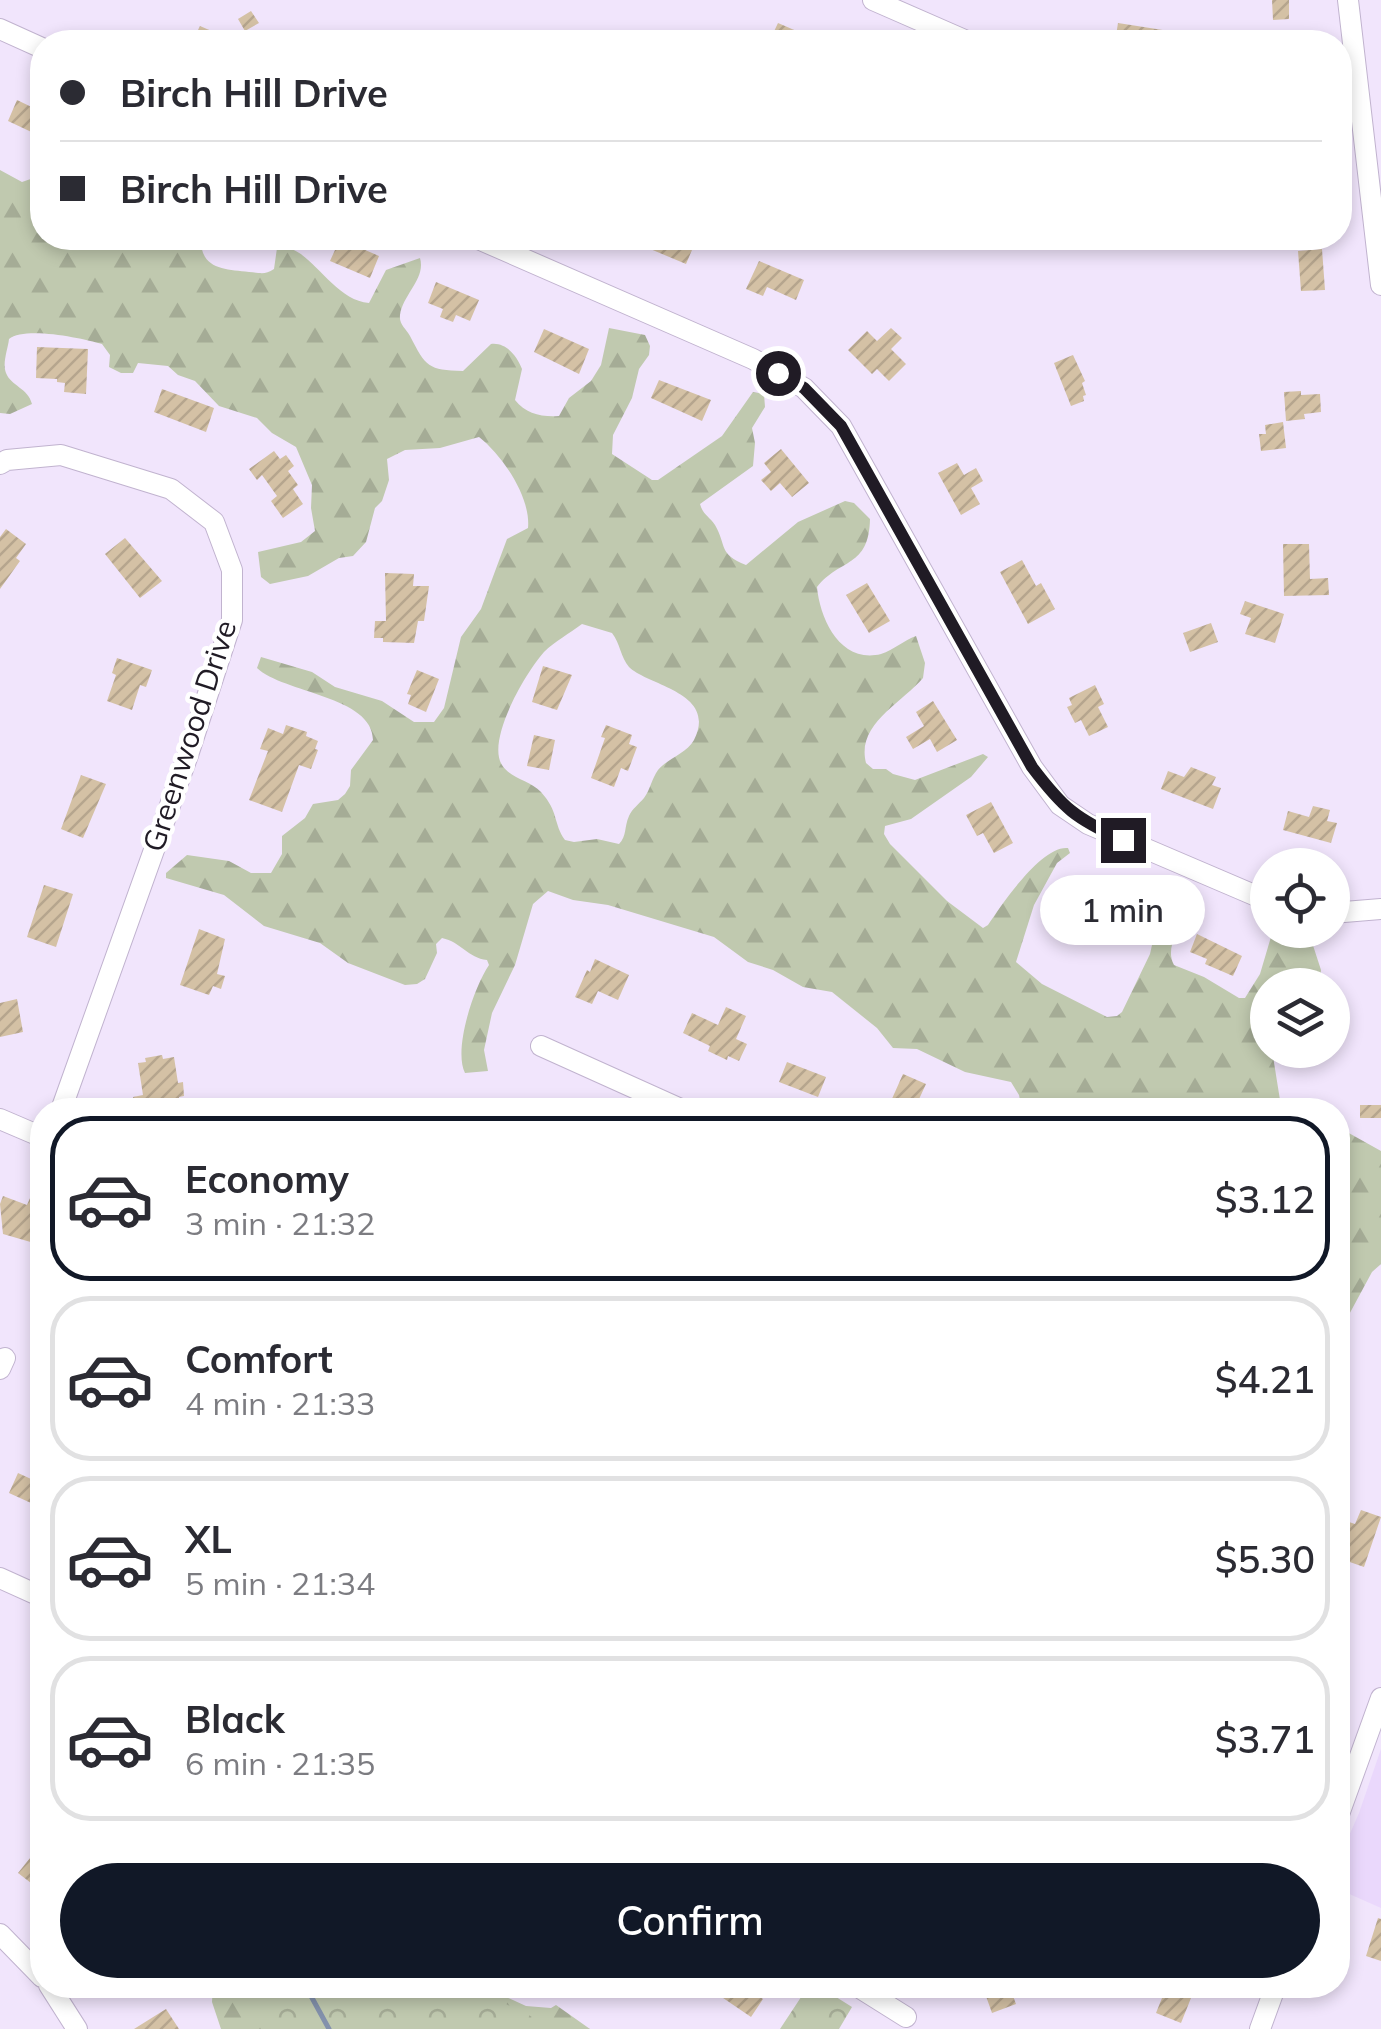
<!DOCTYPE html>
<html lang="en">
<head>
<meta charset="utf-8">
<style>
	:root { --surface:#fff; --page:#f2f2f3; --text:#2b2b33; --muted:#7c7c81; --line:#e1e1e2; --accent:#111827 }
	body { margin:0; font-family:Mulish,sans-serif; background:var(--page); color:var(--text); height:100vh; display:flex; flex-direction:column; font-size:38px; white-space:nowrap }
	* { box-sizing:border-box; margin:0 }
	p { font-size:32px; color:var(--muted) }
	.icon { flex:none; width:55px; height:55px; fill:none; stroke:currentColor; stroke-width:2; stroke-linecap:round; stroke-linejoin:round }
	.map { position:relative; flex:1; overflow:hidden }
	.panel { position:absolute; left:30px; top:1098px; width:1320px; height:900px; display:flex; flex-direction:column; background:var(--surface); border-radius:40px; box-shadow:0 5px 15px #0003 }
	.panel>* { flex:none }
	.guide { position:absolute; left:30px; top:30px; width:1322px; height:220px; border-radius:40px; box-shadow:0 5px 15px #0003; display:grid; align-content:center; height:220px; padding:0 30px; background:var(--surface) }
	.buttons { position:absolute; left:1250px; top:848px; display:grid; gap:20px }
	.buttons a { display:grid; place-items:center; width:100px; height:100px; border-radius:50%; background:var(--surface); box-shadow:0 5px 15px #0003; font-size:50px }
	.end { position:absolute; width:45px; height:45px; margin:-22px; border:12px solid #201b25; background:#fff; box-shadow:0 0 0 5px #fff }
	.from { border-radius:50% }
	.bubble { position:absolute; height:70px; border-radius:35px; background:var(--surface); box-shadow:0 5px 15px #0003; font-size:32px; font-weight:600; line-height:70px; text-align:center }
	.guide b { display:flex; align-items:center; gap:35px; height:95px; font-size:38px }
	.guide b+b { border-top:2px solid var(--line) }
	.guide i { width:25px; height:25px; background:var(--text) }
	ul { padding:18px 0 0; list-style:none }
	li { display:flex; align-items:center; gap:30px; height:165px; margin:0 20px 15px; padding:0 10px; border:5px solid var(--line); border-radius:40px }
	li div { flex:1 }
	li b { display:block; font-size:38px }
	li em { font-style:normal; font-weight:600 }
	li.active { border-color:var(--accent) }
	li>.icon { width:90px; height:90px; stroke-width:1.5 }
	.action { display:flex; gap:20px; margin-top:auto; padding:20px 30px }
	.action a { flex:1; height:115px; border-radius:60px; background:var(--accent); color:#fff; font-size:40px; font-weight:600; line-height:115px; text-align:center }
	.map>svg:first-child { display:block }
	.built { fill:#ead8fc }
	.forest { fill:url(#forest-firs); fill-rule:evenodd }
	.park { fill:url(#park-crowns) }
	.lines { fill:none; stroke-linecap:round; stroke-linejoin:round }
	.stream { stroke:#8391ac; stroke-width:5 }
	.building { fill:url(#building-hatch) }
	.minor-casing { stroke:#c1b3cf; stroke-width:22 }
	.minor { stroke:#fff; stroke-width:20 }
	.route { stroke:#201b25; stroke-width:12 }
	.labels { text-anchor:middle; stroke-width:9; stroke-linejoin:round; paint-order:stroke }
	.street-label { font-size:30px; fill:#201b25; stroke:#fff }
</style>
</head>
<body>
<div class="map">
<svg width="1381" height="2029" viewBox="0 0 1381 2029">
	<defs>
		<pattern id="forest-firs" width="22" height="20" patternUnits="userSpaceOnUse" patternTransform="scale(2.5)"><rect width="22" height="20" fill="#c0c9af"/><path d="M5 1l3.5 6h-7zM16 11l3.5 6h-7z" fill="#a5ac96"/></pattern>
		<pattern id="park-crowns" width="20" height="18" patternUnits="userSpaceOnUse" patternTransform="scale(2.5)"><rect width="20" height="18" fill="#c0c9af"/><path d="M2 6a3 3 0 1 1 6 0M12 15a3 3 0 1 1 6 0" fill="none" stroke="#a5ac96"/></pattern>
		<pattern id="building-hatch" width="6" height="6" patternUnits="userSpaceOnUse" patternTransform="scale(2.5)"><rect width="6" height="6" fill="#d4c1a5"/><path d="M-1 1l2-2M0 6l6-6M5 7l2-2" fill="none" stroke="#b6a58e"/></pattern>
	</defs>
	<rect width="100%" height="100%" fill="#f1e5fc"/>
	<!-- built -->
	<path class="built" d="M1381,1749v159l-43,-19v-28l21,-48z"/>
	<!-- forest -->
	<path class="forest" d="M0,170l22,12 20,-7v63h159c-1,32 24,31 48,34 12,1 16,3 25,-3l3,-21c31,-8 53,52 92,55l17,-33 34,-12c6,21 -17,36 -20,57 -1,10 6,13 10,21 16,31 18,34 53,35l28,-27c15,-2 26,12 31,25l-7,31c11,14 26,17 44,16l10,-18 22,-17 10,-16 8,-37 36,7 5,11 -1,9 -10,14 -7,29 -19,37 -1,19 40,26h6l64,-44 31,-44 11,2 1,13 -13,21 3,15 -2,23 -53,38c3,11 9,12 15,21 12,21 3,29 31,40l52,-43 47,-21 9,2 16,16c-1,49 -30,39 -53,68 3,33 24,77 64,67 13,-4 23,-14 35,-18l9,27 -2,15c-21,25 -67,46 -57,85l7,6h13l7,5 22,6 68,-26 5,3 -17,20 -60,42 -26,7 -1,8 6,10 57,57 36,27 5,-3c14,-21 54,-80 80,-77l2,5 -13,10 -23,42 -18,57 26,22 65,33 10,-1 5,-4 28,-58 8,-36 10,-13 18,10c-8,15 -21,34 -12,50l30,12 35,21h6l15,-24 13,-44h35l13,40 -1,15h-52v65h4l8,50 20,10h-278l-3,-15 -8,-13 -46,-10 -48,-23 -24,-1 -16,-20 -45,-36 -29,-5 -30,-17 -25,-8 -34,-25 -106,-32 -35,-5 -25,-9 -15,13 -18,61 -23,48 -8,37 4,21 -23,2c-12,-24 9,-86 24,-108l-2,-5c-19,-2 -26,-18 -45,-22l-6,6 1,9 -12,26 -8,5 -12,1 -57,-22 -28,-20 -56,-17 -40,-31 -58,-17v-5l21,-18 42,6 22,12h20l11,-19v-18l23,-18 8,-14 25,-4 7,-6 5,-8 1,-16 22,-30c0,-44 -90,-47 -116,-72l4,-11 51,15 23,15 47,14 32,21h20l10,-14 17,-71 20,-28 26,-70 21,-11c3,-31 -26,-73 -49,-91l-39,11 -35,2 -18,9 2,21 -7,21 -7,7 -9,34 -13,14 -14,2 -31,18 -38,8 -9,-7 -3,-25 43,-10 14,-11 -4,-23 1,-23 -16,-38 -24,-14 -15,-15 -38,-12 -24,-25 -17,-6 -10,-9 -30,-3 -5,10h-12l-12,-6 1,-12 -8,-11c-20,-6 -77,-18 -93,-5 -1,10 -7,24 -3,34 5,13 22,15 26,31l-22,10 -10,-1zM582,624l30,9c8,10 9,25 17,34 19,19 89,25 65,73 -8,14 -26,18 -36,30 -6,8 -8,20 -14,28 -5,6 -12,11 -15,18 -5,11 -2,20 -10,28l-22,-5 -23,3 -9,-2c-12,-17 -6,-28 -24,-48 -11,-12 -30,-13 -39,-27 -16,-25 24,-93 42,-113 11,-11 25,-18 38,-28z
		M1338,1127l43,24v113l-9,8 -34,63z
		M213,1985h267l46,21 25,2 5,-3 34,24h-369l-9,-27z"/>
	<!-- park -->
	<path class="park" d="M256,1985h211l90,44h-272z
		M809,1985h8l35,22 -13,22h-59z"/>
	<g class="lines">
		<!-- stream -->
		<path class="stream" d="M305,1985l24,44"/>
	</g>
	<!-- building -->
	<path class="building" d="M1272,0h17v19l-16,1z
		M251,11l8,12 -14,8 -7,-12z
		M778,23l44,19h-53z
		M1118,23l51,8 -2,11h-52z
		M200,26l37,16h-45z
		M17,100l25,12v25l-34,-16z
		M624,238h59l12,5 -9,21z
		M340,239l39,17 -9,22 -40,-17z
		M1322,249l3,41 -24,1 -3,-40z
		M759,261l45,19 -8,20 -29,-13 -4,9 -17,-7z
		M436,282l43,18 -9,21 -14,-6 -3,7 -13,-5 3,-8 -15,-6z
		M891,328l11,10 -11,11 15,15 -17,17 -12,-12 -5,5 -24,-24 19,-19 10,10z
		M544,329l45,20 -10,25 -45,-22z
		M37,347l51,2 -2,45 -22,-2 1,-9 -8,-1v-3l-21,-1z
		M1073,355l12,26 -3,2 4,12 -3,1 1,5 -13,5 -17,-43z
		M659,380l52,20 -9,21 -51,-23z
		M162,389l52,19 -8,24 -52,-20z
		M1301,391v4l19,-1 1,18 -17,2 1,5 -19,2 -2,-29z
		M1283,422l3,26 -25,3 -2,-17h7l-1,-9z
		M781,449l28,34 -17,14 -12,-14 -9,8 -10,-11 10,-8 -7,-9z
		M274,451l6,8 6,-4 8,11 -6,5 10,14 -5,4 10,15 -20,14 -12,-17 6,-5 -15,-21 -5,5 -8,-11z
		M957,463l7,12 12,-7 7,13 -12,7 9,16 -19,11 -23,-42z
		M6,529l20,15 -10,14 4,3 -20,28v-52z
		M125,538l37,43 -22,17 -35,-44z
		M1283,544h26l1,35 18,-1 1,17 -45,1z
		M1022,560l14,26 5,-3 14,26 -27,15 -28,-52z
		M385,573l29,1 -1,12h16l-5,35h-6l-4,22 -31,-1v-4h-9l1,-17h11z
		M867,583l23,38 -21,12 -23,-38z
		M1245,601l39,13 -9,29 -30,-9 6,-16 -11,-4z
		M1211,623l7,19 -28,10 -7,-19z
		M117,658l35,12 -6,17 -6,-2 -8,25 -25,-9 9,-26 -4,-2z
		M543,666l29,9 -15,35 -25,-8z
		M417,670l22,9 -13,33 -18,-8 3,-9 -4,-1z
		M1095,685l9,19 -6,3 10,20 -19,9 -8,-16 -6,3 -8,-16 5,-2 -3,-7z
		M933,701l24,39 -20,12 -7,-13 -17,10 -7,-12 18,-11 -8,-14z
		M286,725l21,7 -1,4 12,5 -3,8 3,1 -7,19 -12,-4 -17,47 -33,-12 19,-49 -8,-2 8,-21 15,6z
		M606,725l26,10 -3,9 8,3 -9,24 -7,-3 -7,19 -23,-9 14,-40 -4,-1z
		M534,735l21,5 -6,30 -22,-4z
		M1191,767l25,10 -4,8 9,3 -8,21 -52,-20 7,-18 16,6z
		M81,775l25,9 -23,54 -22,-9z
		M991,802l22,41 -19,10 -11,-20 -6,3 -11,-21z
		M1313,806l17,4 -3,11 10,2 -6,20 -48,-13 5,-19 21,6z
		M44,885l29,9 -17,53 -29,-10z
		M1087,885l59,23 -8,19 -59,-25z
		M199,929l26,10 -8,35 8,2 -4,13 -8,-3 -4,9 -29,-10z
		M1197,934l45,22 -9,20 -28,-12 2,-5 -17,-7z
		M595,959l34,16 -11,25 -20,-9 -6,13 -17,-7 12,-27 3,2z
		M17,999l6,33 -23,5v-34z
		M726,1007l20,9 -10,23 11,5 -8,17 -11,-5 -1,4 -19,-9 2,-5 -27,-13 9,-20 26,12z
		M162,1055l1,4 11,-2 4,26 5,-1 1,14 -5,1 2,11 -46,2 -2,-13 10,-2 -5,-32 8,-1 -1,-4z
		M787,1062l39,15 -8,20 -39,-15z
		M903,1074l23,10 -12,26h-27z
		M1360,1105h21v13h-21z
		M3,1196l24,9 3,-7 12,4v20l-8,21 -31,-9 -3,-30z
		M18,1473l24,11v24l-33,-15z
		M1361,1510l20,7 -17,50 -20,-7 6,-18 -8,-2 7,-18 6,2z
		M34,1853l8,7v25l-7,-7 -4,5 -13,-10z
		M1378,1918l3,1v42l-15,-5z
		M704,1985h39l20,14 -12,18z
		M982,1985h27l7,19 -24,9z
		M1173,1985l22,3 -14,35 -25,-10 8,-20 5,1z
		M166,2009l13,20h-45z"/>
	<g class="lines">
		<defs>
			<path id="minor" d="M873,0l96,42
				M1348,0l33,285
				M0,29l42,19
				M476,238l277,121 51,29 37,38 191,341 28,38 28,19 180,77
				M0,464l7,-4 54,-5 110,34 43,33 18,48v50l-44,135 -127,355
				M1332,913l49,-4
				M541,1046l142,64
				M0,1119l42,18
				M0,1369l5,-11
				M0,1578l42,19
				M1338,1817l43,-119
				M0,1934l42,43
				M49,1985l28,44
				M855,1985l51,32
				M1260,2029l16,-44"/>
		</defs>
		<!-- minor casing -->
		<use href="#minor" class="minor-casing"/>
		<!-- minor -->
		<use href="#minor" class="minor"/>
	</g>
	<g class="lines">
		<!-- route -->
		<path class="route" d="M778,373l26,15 37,38 191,341c31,41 44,52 91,73"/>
	</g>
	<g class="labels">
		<!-- street labels -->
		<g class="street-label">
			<text transform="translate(190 736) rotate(-72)" y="10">Greenwood Drive</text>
		</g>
	</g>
</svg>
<div class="buttons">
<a><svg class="icon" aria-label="locate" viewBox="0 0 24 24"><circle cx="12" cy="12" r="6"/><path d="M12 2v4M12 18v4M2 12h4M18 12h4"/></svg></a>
<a><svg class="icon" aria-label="layers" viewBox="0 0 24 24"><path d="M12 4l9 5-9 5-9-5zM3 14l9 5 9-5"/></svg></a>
</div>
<i class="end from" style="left:778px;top:373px"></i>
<i class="end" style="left:1123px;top:840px"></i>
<div class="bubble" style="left:1040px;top:875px;width:165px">1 min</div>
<div class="guide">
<b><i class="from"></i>Birch Hill Drive</b>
<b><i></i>Birch Hill Drive</b>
</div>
<section class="panel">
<ul>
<li class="active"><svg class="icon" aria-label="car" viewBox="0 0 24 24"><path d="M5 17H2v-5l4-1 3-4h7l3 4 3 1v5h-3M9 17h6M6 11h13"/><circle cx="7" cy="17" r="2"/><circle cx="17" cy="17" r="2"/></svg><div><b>Economy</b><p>3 min · 21:32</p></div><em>$3.12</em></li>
<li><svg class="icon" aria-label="car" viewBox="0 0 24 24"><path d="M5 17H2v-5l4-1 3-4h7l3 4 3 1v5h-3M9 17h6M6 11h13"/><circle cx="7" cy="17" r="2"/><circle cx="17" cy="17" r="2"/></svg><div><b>Comfort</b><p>4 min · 21:33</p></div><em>$4.21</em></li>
<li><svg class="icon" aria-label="car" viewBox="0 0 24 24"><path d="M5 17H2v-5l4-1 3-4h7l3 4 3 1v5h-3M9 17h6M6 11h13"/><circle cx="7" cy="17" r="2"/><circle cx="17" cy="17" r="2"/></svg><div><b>XL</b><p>5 min · 21:34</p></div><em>$5.30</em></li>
<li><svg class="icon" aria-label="car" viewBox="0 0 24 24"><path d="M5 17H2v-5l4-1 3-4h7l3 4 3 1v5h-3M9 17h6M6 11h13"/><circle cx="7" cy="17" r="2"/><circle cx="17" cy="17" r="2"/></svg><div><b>Black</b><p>6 min · 21:35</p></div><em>$3.71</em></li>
</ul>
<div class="action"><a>Confirm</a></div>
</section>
</div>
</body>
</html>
